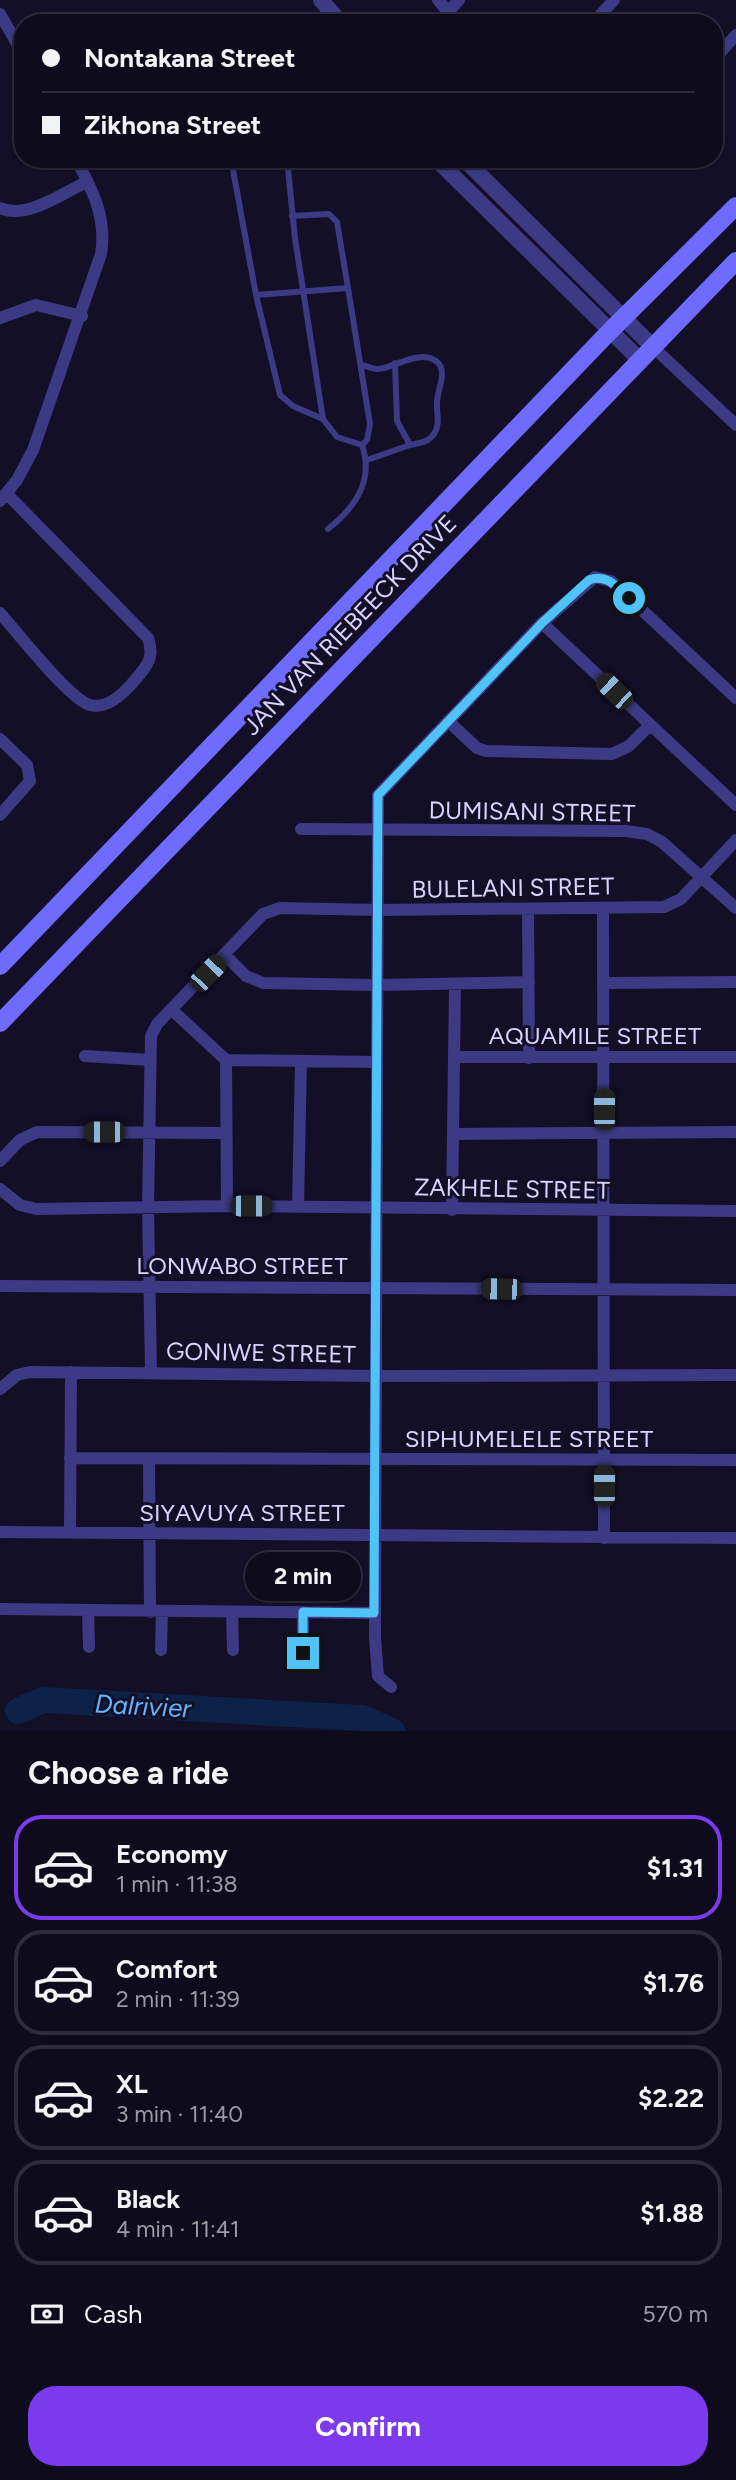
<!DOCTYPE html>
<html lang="en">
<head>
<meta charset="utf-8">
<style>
	:root { --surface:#0e0b1c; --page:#1c1929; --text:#f1f3f6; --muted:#9b9ba3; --line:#2e2b3b; --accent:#7c3aed }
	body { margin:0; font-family:Figtree,sans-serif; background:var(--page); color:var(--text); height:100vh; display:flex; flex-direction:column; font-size:26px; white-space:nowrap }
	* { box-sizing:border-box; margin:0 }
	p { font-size:23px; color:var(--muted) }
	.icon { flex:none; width:38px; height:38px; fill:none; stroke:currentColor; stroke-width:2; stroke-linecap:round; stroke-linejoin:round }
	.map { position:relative; height:1731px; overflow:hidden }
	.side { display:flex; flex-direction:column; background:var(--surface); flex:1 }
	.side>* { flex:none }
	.hud { position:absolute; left:14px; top:14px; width:709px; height:154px; border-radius:28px; box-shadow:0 2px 5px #0004,0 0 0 2px var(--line); display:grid; align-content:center; height:154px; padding:0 28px; background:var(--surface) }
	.end { position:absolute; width:32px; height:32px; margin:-16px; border:9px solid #4fc3f7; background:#111; box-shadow:0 0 0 4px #111 }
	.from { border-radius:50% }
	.bubble { position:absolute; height:49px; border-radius:24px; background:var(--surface); box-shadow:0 2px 5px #0004,0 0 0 2px var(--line); font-size:23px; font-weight:700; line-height:49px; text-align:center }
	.car { position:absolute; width:21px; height:42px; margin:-21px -10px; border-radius:9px; box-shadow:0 0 5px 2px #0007; background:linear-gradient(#222 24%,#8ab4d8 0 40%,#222 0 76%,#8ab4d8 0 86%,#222 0) }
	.hud b { display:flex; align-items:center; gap:24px; height:66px; font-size:26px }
	.hud b+b { border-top:2px solid var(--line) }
	.hud i { width:18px; height:18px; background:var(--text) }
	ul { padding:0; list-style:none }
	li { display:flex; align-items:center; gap:21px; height:105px; margin:0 14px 10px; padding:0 14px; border:4px solid var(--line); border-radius:28px }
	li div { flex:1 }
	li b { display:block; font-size:26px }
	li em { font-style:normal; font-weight:700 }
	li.on { border-color:var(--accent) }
	li>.icon { width:63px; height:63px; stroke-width:1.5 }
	h2 { padding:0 28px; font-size:32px; line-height:84px }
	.pay { display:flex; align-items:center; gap:18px; height:77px; padding:0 28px; font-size:26px }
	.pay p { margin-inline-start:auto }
	.primary-button { display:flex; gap:14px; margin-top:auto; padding:14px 28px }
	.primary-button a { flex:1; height:80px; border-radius:28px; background:var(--accent); color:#fff; font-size:28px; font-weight:700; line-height:80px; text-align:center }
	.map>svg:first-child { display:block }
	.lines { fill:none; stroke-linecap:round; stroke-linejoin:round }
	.river { stroke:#0c2248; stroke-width:26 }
	.service { stroke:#3d3a85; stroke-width:6 }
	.minor { stroke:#3d3a85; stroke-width:12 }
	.tertiary { stroke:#3d3a85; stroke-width:16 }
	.secondary { stroke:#6f6bff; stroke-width:18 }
	.route { stroke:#4fc3f7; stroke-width:9 }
	.labels { text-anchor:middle; stroke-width:6; stroke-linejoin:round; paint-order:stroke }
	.street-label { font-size:24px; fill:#d9d4ff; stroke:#130f26 }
	.water-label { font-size:26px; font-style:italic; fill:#62b6ff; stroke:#130f26 }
</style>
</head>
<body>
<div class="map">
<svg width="736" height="1731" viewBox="0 0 736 1731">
	<rect width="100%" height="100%" fill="#130f26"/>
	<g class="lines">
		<!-- river -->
		<path class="river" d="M18,1711l25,-11 319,18 30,13"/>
		<!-- service -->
		<path class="service" d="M231,159l25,136 24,100 13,11 30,13 -28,-181 -8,-79
			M292,216l37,-2 8,8 11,66
			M256,295l92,-7 22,136 -3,16 -5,5 -25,-8 -14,-18
			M362,365c4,1 11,4 16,4 17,-1 40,-20 58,-8 13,9 1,29 1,41 -1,11 4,21 -3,32 -5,8 -15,9 -24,11l-13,-24 -2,-58
			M367,460l43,-15
			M328,529c28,-22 46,-49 34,-84"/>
		<!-- minor -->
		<path class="minor" d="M438,0l19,23
			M448,12l11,-12
			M0,14l23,40
			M593,23l21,-23
			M714,59l22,-24
			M592,159l10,3 11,-3
			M0,208c27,12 62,-15 87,-26
			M0,318l36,-13 46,11
			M652,346l84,79
			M0,501l17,-21 16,-30 68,-196c6,-36 -8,-63 -25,-95
			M0,613c17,19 69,86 90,92 18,5 35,-13 45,-25 12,-14 20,-22 13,-42l-141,-144
			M542,623l194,182
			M448,721l29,27 9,3 126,3 17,-8 21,-21
			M0,739l27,26 3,16 -30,34
			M301,829l325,2 21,3 15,8 74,66
			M603,908l1,630
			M528,910l1,148
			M225,955l21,21 17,7 115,2 151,-3
			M604,983l132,-1
			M172,1010l54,50 151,2
			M85,1056l65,4
			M455,1057h281
			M226,1060l1,146
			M453,1134l283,-2
			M0,1161l20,-21 17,-8 189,1
			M0,1189l20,16 16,4 191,-3 509,5
			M298,1206l3,-145
			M452,1210l3,-226
			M0,1286l736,4
			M151,1372l-3,-165 3,-171 6,-12 106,-110 17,-6 98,2 286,-3 17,-8 55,-59
			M0,1389l17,-14 13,-3 347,4 359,-1
			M70,1458l666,2
			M149,1459l1,153
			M0,1532l736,6
			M70,1532l1,-160
			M0,1609l374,4
			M88,1611l1,36
			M232,1612l1,38
			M161,1650l1,-38
			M303,1653v-41
			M391,1687l-13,-11 -3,-38 3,-843 164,-172 53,-46 16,4 125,117"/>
		<!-- tertiary -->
		<path class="tertiary" d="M321,0l20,23
			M436,159l203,200
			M464,159l188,187"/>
		<!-- secondary -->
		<path class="secondary" d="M0,966l610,-635 126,-125
			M0,1023l736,-762"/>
	</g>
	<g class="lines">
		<!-- route -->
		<path class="route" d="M303,1653v-41l71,1 4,-818 164,-172 47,-43c17,-7 28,7 40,18"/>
	</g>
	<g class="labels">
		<!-- street labels -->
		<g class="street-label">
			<text transform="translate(350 625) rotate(-46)" y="8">JAN VAN RIEBEECK DRIVE</text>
			<text transform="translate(532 812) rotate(1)" y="8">DUMISANI STREET</text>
			<text transform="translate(513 888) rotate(-1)" y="8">BULELANI STREET</text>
			<text x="595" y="1044">AQUAMILE STREET</text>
			<text transform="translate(512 1189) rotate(1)" y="8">ZAKHELE STREET</text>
			<text x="242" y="1274">LONWABO STREET</text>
			<text transform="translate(261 1353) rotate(1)" y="8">GONIWE STREET</text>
			<text x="529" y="1447">SIPHUMELELE STREET</text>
			<text x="242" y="1521">SIYAVUYA STREET</text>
		</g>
		<!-- water labels -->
		<g class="water-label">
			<text transform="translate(143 1706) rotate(3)" y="9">Dalrivier</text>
		</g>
	</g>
</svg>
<i class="end from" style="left:629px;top:598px"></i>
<i class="end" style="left:303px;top:1653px"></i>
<div class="bubble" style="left:245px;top:1552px;width:116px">2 min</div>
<i class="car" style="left:614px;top:691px;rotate:314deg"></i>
<i class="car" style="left:208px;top:973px;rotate:44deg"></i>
<i class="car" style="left:604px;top:1109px;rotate:0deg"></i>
<i class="car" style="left:104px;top:1132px;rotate:270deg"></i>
<i class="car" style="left:251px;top:1206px;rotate:90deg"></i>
<i class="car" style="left:501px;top:1289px;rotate:271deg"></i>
<i class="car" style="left:604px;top:1486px;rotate:0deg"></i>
<div class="hud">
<b><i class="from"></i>Nontakana Street</b>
<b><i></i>Zikhona Street</b>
</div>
</div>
<section class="side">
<h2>Choose a ride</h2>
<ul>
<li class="on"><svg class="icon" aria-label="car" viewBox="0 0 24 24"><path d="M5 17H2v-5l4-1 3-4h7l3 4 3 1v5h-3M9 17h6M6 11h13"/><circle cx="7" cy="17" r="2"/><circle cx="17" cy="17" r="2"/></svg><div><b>Economy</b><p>1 min · 11:38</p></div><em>$1.31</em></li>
<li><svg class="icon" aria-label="car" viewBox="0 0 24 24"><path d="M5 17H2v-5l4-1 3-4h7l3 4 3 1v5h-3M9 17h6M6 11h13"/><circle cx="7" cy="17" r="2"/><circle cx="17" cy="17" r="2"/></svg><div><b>Comfort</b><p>2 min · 11:39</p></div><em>$1.76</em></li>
<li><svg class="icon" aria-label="car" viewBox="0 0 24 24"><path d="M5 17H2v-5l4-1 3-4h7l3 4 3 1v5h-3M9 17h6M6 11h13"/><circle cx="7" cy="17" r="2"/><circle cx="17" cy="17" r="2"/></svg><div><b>XL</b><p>3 min · 11:40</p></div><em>$2.22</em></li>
<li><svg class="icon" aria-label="car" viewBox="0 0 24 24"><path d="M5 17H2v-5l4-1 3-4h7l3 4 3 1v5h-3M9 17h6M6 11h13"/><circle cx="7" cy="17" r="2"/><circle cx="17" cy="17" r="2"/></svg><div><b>Black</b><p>4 min · 11:41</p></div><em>$1.88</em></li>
</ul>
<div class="pay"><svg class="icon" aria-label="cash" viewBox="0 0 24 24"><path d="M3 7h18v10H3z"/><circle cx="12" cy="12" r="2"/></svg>Cash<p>570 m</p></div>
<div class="primary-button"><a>Confirm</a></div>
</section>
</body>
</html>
